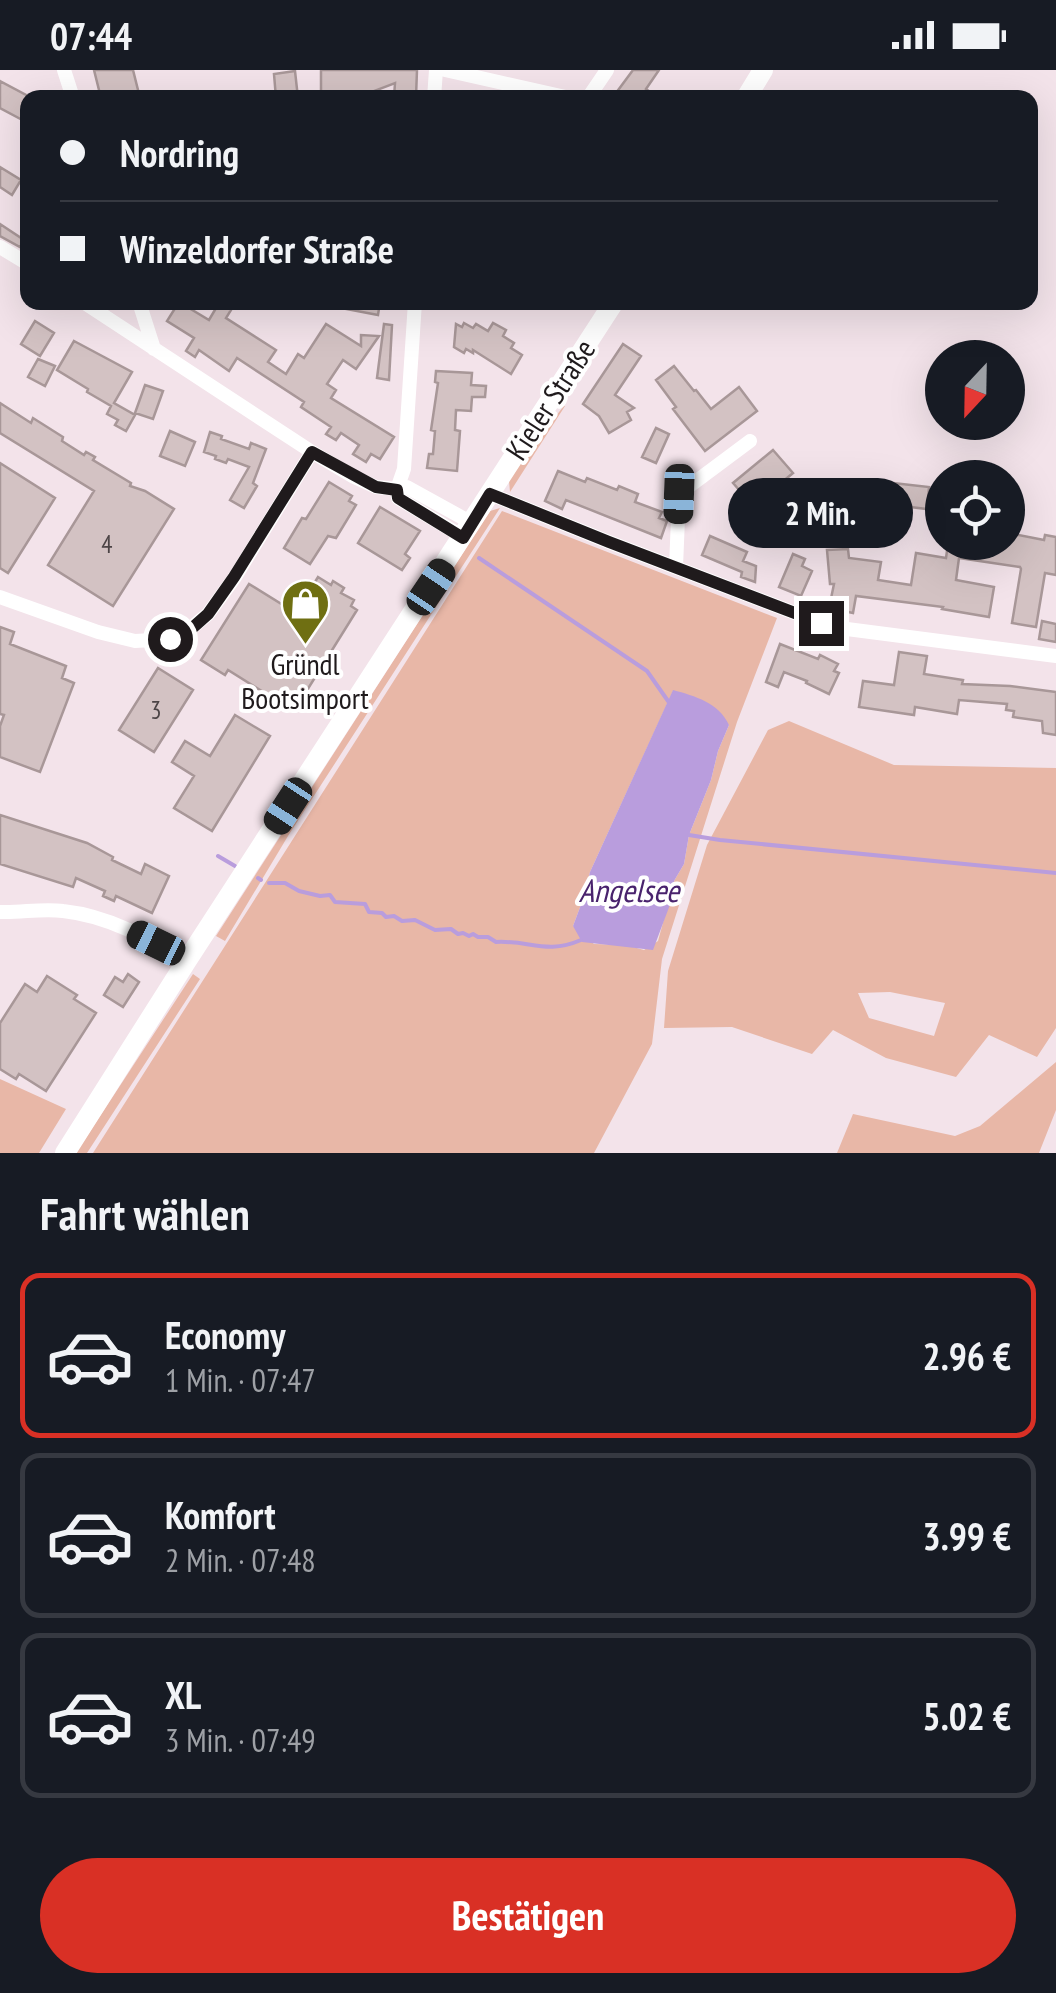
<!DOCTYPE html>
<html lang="de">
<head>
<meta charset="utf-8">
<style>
	:root { --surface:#171b24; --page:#242831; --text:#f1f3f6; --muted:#9ea1a6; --line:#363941; --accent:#d93025 }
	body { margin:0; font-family:"PT Sans Narrow",sans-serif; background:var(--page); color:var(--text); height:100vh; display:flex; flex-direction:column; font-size:38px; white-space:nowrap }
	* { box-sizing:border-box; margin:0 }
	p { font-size:32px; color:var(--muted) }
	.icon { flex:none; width:55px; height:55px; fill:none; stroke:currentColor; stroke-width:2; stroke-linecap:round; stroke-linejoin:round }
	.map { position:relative; height:1083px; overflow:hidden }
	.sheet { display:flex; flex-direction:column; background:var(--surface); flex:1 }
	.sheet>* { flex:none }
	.top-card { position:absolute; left:20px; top:20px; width:1018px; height:220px; border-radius:20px; box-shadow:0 10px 40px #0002; display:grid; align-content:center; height:220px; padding:0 40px; background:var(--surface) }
	.needle { width:65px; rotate:202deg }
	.tools { position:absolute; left:925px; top:270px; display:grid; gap:20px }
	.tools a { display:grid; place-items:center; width:100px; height:100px; border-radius:50%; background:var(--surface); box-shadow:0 10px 40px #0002; font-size:50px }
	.end { position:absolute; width:45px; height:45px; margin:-22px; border:12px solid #1f1a1c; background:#fff; box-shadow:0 0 0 5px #fff }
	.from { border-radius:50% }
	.bubble { position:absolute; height:70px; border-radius:35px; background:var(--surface); box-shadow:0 10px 40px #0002; font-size:32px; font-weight:600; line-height:70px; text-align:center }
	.car { position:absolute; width:30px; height:60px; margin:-30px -15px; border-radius:12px; box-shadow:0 0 8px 2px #0007; background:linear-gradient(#222 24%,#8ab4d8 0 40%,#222 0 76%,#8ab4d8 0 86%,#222 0) }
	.top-card b { display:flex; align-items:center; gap:35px; height:95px; font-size:38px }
	.top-card b+b { border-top:2px solid var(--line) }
	.top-card i { width:25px; height:25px; background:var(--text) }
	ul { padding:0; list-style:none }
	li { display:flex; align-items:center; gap:30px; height:165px; margin:0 20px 15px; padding:0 20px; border:5px solid var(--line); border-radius:20px }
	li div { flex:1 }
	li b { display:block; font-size:38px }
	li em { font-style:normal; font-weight:600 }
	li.active { border-color:var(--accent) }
	li>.icon { width:90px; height:90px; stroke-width:1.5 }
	h2 { padding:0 40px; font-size:45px; line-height:120px }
	.action { display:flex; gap:20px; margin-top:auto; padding:20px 40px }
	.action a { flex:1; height:115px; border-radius:60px; background:var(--accent); color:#fff; font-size:40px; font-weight:600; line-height:115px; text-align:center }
	.status { display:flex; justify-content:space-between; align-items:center; height:70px; padding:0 50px; background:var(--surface); direction:ltr }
	.status svg { height:28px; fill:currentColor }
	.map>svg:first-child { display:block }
	.green { fill:#e8b7a7; fill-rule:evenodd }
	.water { fill:#b99ddd }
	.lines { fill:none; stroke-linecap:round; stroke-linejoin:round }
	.stream { stroke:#b99ddd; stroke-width:4 }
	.building { fill:#d3c2c3; stroke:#a89798; stroke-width:2.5 }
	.street { stroke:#fff; stroke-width:14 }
	.primary { stroke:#fff; stroke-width:20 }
	.route { stroke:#1f1a1c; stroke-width:12 }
	.labels { text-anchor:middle; stroke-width:8; stroke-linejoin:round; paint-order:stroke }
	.number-label { font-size:25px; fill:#4c4446 }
	.street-label { font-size:30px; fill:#1f1a1c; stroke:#fff }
	.poi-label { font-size:30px; fill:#1f1a1c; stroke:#fff }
	.water-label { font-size:32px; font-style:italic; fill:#49236d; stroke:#fff }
</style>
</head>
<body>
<div class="status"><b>07:44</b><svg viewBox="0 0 49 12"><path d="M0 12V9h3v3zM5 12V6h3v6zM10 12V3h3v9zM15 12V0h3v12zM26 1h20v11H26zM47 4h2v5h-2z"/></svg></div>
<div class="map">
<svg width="1056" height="1083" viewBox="0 0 1056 1083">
	<rect width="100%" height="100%" fill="#f3e3ea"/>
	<!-- green -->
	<path class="green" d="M564,336h1l-55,86 -1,-11 27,-41z
		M500,438l-212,328 -63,105 -9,-5 274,-425z
		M502,441l275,107 -40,104 -75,237 -10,85 -58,109h-501zM673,621l56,34 -11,26 -7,29 -22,55 -5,29 -10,17v13l-7,14 -9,33 -14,9 -18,-5 -32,-1 -21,-18 12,-32 5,-22z
		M789,651l105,44 162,3v260l-19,29 -48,-22 -33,42 -70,-19 -53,-28 -21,24 -80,-27 -68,1 4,-57 39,-126 61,-115zM890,922l55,11 -11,33 -65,-18 -11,-25z
		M193,904l7,5 -113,174h-11z
		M1056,992v48l-17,43h-202l16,-39 102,22 25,-10z
		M0,1009l66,30 -27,44h-39z"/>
	<!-- water -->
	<path class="water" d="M673,620c22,6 46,13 56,35l-11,26 -7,29 -22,55 -5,29 -10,17v13l-21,56 -71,-8 -9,-16 12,-32 5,-22z"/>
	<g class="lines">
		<!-- stream -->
		<path class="stream" d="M479,488l168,113 21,30
			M689,765l31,5 336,33
			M218,786l17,10
			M258,808l3,2
			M269,813h16l14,8 21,5 10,-1 5,7 30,2 4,8 13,1 4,4 8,-1 8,5 13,-1 20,10 16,-1 7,5 5,-1 6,3 4,-2 5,3h10l8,5c34,-2 50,13 85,-2"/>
	</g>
	<!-- building -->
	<path class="building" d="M94,0h39l7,28h-39z
		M321,0h96l-1,27h-22l1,-14 -21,8v7h-53z
		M633,0h26l-13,19 12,9h-35l-7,-5z
		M295,1l3,27h-22l-2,-24z
		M0,11l28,15v27l-28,-15z
		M0,97l21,13 -9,15 -12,-8z
		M0,154l24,16 -4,7 -20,-11z
		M179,232l30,18 10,-17 12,7 -5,8 50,32 -8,12 18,12 12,-20 6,4 22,-34 35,22v-11l18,1 -23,33 -13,-9 -16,24 9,6 -5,8 63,39 -14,22 -9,-5 -5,8 -13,-8 6,-9 -18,-12 -5,7 -10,-6 5,-7 -30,-20 3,-5 -67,-44 -8,13 -30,-21 -4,7 -9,-6 8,-13 -27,-17z
		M341,232h39l-2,13 -37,-7z
		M35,251l19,12 -14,23 -19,-12z
		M464,253l9,5 3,-4 12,7 5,-8 13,7 -3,6 11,7 -3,5 11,7 -11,19 -38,-24v3l-7,-4 -2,4 -10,-6 2,-23 6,3z
		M384,254l8,1 -3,55 -12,-2z
		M74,271l58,31 -18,31 21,12 -9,16 -11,-6 3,-5 -11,-6 4,-8 -24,-14 1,-3 -31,-19z
		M623,274l18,12 -26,39 19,13 -7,4 4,8 -22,13 -10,-17 -16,-12z
		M38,289l17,7 -10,20 -17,-9z
		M674,296l20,25 2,-1 15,19 28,-22 18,24 -52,40 -32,-42 3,-2 -20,-27z
		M436,301l36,2 -1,12 15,1 -1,11h-13l-1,14 -15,-1 -1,20 5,1 -3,40 -30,-3 2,-14h4l2,-23 -4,-1 7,-47 -3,-1z
		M145,315l18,6 -10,28 -18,-6z
		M0,333l31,20 2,-5 30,19 -1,4 22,14 2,-3 9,5 -2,3 38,23 -1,3 15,5 29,18 -61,97 -65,-41 46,-74 -94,-58z
		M656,358l13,6 -13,29 -14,-6z
		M170,361l25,11 -10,24 -25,-10z
		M210,362l12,4 -1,3 28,10 2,-6 15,6 -13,34 4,3 -13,22 -14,-8 19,-33 -21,-8 -2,4 -11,-4 1,-3 -12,-4z
		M773,380l20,23 -40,33 -20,-23z
		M0,393l55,35 -47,75 -8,-5z
		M558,401l27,11 2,-4 30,12 2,-4 19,8 -3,8 27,10 -3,6 8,3 -6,17 -95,-38 -4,9 -17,-8z
		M329,412l23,14 -3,5 7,4 -20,33 -8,-2 -18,28 -26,-16 18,-30 4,1z
		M893,413l36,4 -2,22 -43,-5 -2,13 -17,-3 -5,32h-5l-2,-32 4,-27 35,6z
		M380,437l40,24 -15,23 5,4 -8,12 -44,-27z
		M1008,463l36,7 1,-5 11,2v38l-11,-2 -9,54 -24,-4 9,-54 -1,-2 -61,-9 -3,22 38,7 -5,30 -47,-8 1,-2 -87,-11 -3,17 -24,-5 5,-24h-4l-3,-34 21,-1 1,9 32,4 -3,18 33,5 5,-32 30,5 2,-14 19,3v-5h41z
		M710,466l37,16 -4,9 13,5 -1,16 -14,-5 1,-5 -40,-17z
		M793,484l12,5 -3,7 10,5 -11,25 -22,-9z
		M318,507l13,8 2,-4 11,7 -3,5 13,7 -3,6 6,4 -61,98 -7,-5 -5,2 -56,-35 -3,5 -24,-15 48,-76 47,29z
		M1042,551l14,3v18l-17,-3z
		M0,557l14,5 -4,12 56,22 -4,12 12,5 -34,89 -40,-15v-31l4,-11 -4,-1z
		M780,574l38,15 2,-4 18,9 -4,7 5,2 -10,21 -23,-11 1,-2 -23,-9 -6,15 -12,-5z
		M899,582l28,4 -3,18 39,6 -1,4 48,2 46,6v43l-13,-2 -1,-12 -29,-4 1,-6 -8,-1 1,-6 -48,-4 -2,14 -42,-7 -1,8 -55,-8 4,-26 31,4z
		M158,598l35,22 -39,62 -35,-22z
		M235,645l35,21 -58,95 -38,-23 20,-32 -22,-14 13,-21 25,15z
		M0,745l87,28 26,14 -1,3 29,14 4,-10 24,12 -17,37 -36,-17 -2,5 -11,-5 2,-5 -29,-13 -3,9 -73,-23z
		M128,904l11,8 -16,25 -19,-12 11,-18 8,5z
		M47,906l30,19 -3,4 22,14 -50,78 -27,-17 -3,5 -16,-10v-46l25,-39 12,8z"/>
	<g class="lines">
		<!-- street -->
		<path class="street" d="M64,0l9,28
			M445,0l125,28
			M434,28l2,-28
			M588,28l19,-28
			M0,177l28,17
			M83,232l229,150 42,25 22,10 21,2 10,-2 65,36
			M139,232l15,47
			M397,419l7,-20 11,-167
			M397,419l1,9 65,39
			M490,424l119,48 212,81 26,6 209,27
			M676,497l3,-73 71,-53
			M0,527l98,35 37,9 35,-2 20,-10 18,-15 27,-37 77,-125
			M0,842c21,1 42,-4 63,-1 46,5 85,27 123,51"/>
		<!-- primary -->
		<path class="primary" d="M746,28l17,-28
			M65,1083l121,-191 428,-660"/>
	</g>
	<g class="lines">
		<!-- route -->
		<path class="route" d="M170,569l20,-9 18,-16 26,-37 78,-125 64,35 21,3 1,8 65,40 27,-44 119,48 212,81"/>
	</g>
	<!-- icons -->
	<defs>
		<symbol id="shop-pin" viewBox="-11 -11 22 30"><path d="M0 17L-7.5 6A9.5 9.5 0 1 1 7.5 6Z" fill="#6f6f12" stroke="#fff"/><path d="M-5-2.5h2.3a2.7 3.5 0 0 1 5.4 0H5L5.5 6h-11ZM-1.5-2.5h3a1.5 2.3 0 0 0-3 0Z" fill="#fff"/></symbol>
	</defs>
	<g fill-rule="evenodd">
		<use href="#shop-pin" x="278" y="506" width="55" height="75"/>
	</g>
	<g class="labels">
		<!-- number labels -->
		<g class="number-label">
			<text x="107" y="483">4</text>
			<text x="156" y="649">3</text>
		</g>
		<!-- street labels -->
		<g class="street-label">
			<text transform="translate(551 330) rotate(-57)" y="10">Kieler Straße</text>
		</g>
		<!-- poi labels -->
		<g class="poi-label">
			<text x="305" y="605">Gründl<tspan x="305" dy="34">Bootsimport</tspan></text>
		</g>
		<!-- water labels -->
		<g class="water-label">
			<text x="629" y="832">Angelsee</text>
		</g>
	</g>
</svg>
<div class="tools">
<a><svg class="needle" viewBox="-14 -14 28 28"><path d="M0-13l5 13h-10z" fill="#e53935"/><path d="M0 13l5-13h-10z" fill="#9ea1a6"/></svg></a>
<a><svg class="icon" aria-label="locate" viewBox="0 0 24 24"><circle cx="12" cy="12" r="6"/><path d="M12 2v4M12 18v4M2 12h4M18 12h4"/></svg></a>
</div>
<i class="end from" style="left:170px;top:569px"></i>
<i class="end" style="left:821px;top:553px"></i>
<div class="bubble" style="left:728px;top:408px;width:185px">2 Min.</div>
<i class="car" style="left:679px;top:424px;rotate:182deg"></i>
<i class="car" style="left:431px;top:517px;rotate:34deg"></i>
<i class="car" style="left:288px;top:736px;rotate:213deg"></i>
<i class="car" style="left:156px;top:873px;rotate:296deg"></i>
<div class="top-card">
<b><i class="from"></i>Nordring</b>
<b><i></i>Winzeldorfer Straße</b>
</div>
</div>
<section class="sheet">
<h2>Fahrt wählen</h2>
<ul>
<li class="active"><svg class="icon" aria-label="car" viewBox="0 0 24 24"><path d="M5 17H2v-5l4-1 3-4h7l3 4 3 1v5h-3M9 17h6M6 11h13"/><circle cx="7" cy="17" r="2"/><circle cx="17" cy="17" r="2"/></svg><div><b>Economy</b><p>1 Min. · 07:47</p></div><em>2.96 €</em></li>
<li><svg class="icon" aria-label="car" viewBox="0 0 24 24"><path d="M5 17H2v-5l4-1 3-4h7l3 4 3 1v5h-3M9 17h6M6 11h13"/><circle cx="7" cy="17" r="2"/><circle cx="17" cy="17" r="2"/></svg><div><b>Komfort</b><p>2 Min. · 07:48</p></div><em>3.99 €</em></li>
<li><svg class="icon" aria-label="car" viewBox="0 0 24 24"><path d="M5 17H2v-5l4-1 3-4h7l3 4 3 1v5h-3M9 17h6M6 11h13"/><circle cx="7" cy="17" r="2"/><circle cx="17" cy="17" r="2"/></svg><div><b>XL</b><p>3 Min. · 07:49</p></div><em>5.02 €</em></li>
</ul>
<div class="action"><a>Bestätigen</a></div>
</section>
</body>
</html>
